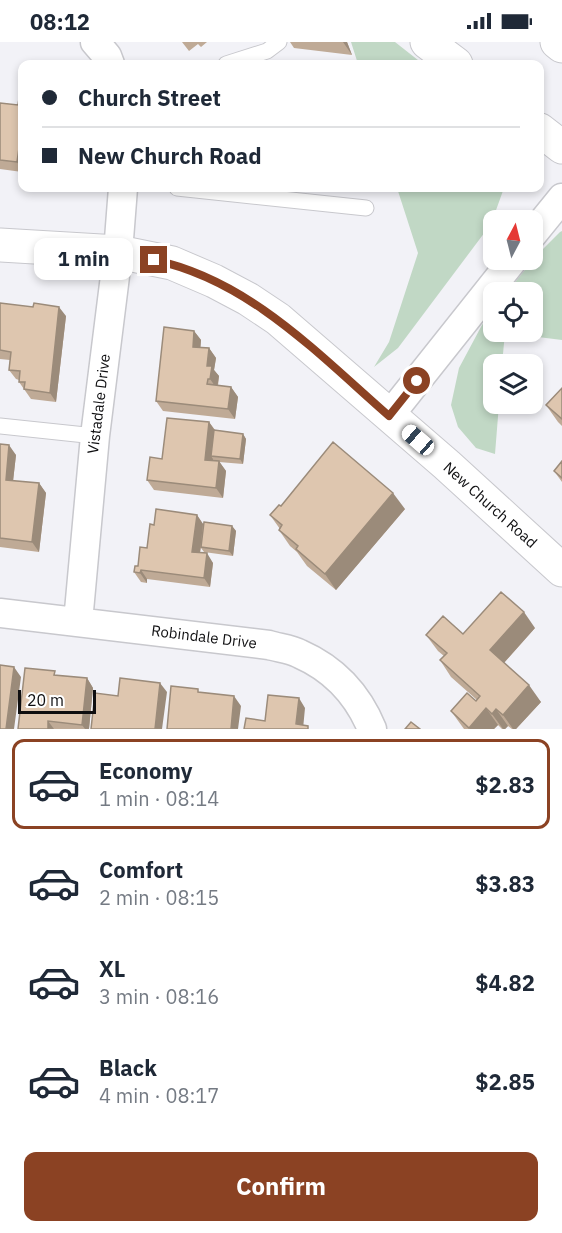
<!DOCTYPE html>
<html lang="en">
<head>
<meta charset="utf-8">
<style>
	:root { --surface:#fff; --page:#f6f6f7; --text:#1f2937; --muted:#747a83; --line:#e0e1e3; --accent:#8b4223 }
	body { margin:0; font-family:"IBM Plex Sans",sans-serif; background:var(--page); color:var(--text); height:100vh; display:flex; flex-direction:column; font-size:22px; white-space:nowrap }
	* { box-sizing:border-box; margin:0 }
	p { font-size:20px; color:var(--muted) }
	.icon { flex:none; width:33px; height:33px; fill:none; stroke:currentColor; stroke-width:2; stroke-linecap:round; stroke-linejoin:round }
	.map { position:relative; height:687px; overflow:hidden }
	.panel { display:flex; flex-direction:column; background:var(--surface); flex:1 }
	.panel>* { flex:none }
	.banner { position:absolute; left:18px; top:18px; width:526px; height:132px; border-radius:12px; box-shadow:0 3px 9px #0003; display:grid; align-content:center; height:132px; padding:0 24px; background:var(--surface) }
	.needle { width:39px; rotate:7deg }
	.buttons { position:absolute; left:483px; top:168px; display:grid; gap:12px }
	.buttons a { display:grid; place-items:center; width:60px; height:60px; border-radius:12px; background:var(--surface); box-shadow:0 3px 9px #0003; font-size:30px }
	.scale { position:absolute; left:18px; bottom:15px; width:78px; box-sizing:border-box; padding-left:6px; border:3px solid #0e0e10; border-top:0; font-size:16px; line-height:21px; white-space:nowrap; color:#0e0e10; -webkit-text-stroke:4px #fff; paint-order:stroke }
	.end { position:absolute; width:27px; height:27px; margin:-14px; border:8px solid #8b4223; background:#fff; box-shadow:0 0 0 3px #fff }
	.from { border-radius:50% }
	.bubble { position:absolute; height:42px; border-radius:12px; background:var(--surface); box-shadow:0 3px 9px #0003; font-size:20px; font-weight:700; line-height:42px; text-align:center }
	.car { position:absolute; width:18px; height:36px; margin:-18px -9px; border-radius:8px; box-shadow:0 0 4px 2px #0007; background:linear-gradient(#fff 24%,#345 0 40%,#fff 0 76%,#345 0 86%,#fff 0) }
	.banner b { display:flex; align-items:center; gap:21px; height:57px; font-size:22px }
	.banner b+b { border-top:2px solid var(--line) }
	.banner i { width:15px; height:15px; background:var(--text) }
	ul { padding:10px 0 0; list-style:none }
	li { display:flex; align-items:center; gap:18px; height:90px; margin:0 12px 9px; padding:0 12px; border:3px solid transparent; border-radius:12px }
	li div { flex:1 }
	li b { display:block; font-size:22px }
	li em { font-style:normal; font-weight:700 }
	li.on { border-color:var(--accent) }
	li>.icon { width:54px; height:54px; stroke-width:1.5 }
	.cta { display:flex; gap:12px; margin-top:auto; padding:12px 24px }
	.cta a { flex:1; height:69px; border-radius:12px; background:var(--accent); color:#fff; font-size:24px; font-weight:700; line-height:69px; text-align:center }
	.status { display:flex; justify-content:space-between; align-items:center; height:42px; padding:0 30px; background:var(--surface); direction:ltr }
	.status svg { height:16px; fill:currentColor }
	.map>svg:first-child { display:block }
	.green { fill:#c1d8c5 }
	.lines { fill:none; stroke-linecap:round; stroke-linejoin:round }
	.service-casing { stroke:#c8c8cd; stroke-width:17 }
	.minor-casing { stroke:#c8c8cd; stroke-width:31 }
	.tertiary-casing { stroke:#c8c8cd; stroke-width:35 }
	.secondary-casing { stroke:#c8c8cd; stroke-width:35 }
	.motorway-casing { stroke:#c8c8cd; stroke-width:35 }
	.service { stroke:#fff; stroke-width:15 }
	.minor { stroke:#fff; stroke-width:28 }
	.tertiary { stroke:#fff; stroke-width:33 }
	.secondary { stroke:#fff; stroke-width:33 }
	.motorway { stroke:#fff; stroke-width:33 }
	.wall { fill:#bfaa96 }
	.shaded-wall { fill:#9b8b7a }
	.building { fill:#dec6af; stroke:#9b8b7a; stroke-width:1.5 }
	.route { stroke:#8b4223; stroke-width:8 }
	.labels { text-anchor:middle; stroke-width:4.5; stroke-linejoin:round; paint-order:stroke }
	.street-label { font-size:15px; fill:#0e0e10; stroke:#fff }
</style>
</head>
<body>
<div class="status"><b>08:12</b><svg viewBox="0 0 49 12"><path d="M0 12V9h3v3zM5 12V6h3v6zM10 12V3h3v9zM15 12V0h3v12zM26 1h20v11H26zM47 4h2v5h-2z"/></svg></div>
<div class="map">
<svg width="562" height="687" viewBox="0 0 562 687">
	<rect width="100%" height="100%" fill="#f2f2f7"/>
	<!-- green -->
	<path class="green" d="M351,0h44l28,22h-65z
		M397,146h107l-13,36 -93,124 -24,19 15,-25 29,-89z
		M562,189v109l-57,-7 -3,31h-8v40h5l-4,50 -19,-6 -18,-21 -7,-22 8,-37 23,-43 11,-15 1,22h38v-40h-25l30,-37 23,-23z"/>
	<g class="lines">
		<defs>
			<path id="service" d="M226,22l41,-13 12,-9
				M177,146l189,20
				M0,384l95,10"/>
			<path id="minor" d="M95,0l12,14 3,8
				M532,193l30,-37
				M389,374l124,-156
				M0,571l269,32c10,3 22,4 31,9 34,15 58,41 72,75
				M78,580l17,-186 23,-184 5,-64"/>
			<path id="tertiary" d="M0,203l118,7 54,11 42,18 34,18 30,20 169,146 115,105"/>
			<path id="secondary" d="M427,0l29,22
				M540,88l22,17"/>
			<path id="motorway" d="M557,0l5,4"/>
		</defs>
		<!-- service casing -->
		<use href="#service" class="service-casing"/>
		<!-- minor casing -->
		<use href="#minor" class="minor-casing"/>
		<!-- tertiary casing -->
		<use href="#tertiary" class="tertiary-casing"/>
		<!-- secondary casing -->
		<use href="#secondary" class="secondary-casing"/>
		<!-- motorway casing -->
		<use href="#motorway" class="motorway-casing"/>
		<!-- service -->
		<use href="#service" class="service"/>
		<!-- minor -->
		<use href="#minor" class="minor"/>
		<!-- tertiary -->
		<use href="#tertiary" class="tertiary"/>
		<!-- secondary -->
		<use href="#secondary" class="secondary"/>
		<!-- motorway -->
		<use href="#motorway" class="motorway"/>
	</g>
	<!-- wall -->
	<path class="wall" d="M182,0h25l-6,5 -3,-3 -9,7z
		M290,0h57l5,13 -58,-7z
		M22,50v80l-22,-3v-66l18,2z
		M0,261l66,13 -10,86 -25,-3 -12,-17v-2l-3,-1 -7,-9 1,-10 -10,-1z
		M194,289l7,9 -1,7 9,1 7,10 -2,12 5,6 -1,10 13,1 7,10 -3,22 -72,-8 -7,-10z
		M562,346v38l-4,-4 -12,-17z
		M209,380l6,8 28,4 3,5 -3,25 -24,-2 7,9 -3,27 -69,-8 -7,-10 15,-21z
		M0,402l16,11 -3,26 26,2 7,10 -7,59 -39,-5z
		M562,419v21l-8,-11z
		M281,464l124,3 -69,81 -29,-24 -10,-14 -7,-6 -11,-16 1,-1 -10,-14z
		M197,473l6,9 29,2 4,5 -3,25 -29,-4 -3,-4 -1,5 13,10 -3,24 -63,-8v4l-6,-1 -7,-10 13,-24 7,-23z
		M535,586l-31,35 37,39 -25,27h-4l-4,-3 -3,3h-3l-4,-4 -4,4h-30l-13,-18 26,-11 -26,-23 -11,-17 4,-4 -6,-5 -12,-16 37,-1z
		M58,634l29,2 6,10 -4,41h-71z"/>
	<!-- shaded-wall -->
	<path class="shaded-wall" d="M343,0h4l5,13z
		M19,106l3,5v17l-5,-8z
		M59,265l7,9 -10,86 -6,-9z
		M194,289l7,9 -1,16 -7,-9z
		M209,306l7,10 -2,12 5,6 -2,13 -7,-10 -3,-13z
		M231,345l7,10 -3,22 -7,-10z
		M209,380l7,10 -5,24 2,3 -1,10 -7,-9z
		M243,392l3,5 -3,25 -3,-5z
		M9,403l7,10 -4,35 -6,-10z
		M219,419l7,10 -3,27 -7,-10z
		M39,441l7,10 -7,59 -7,-10z
		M393,451l12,16 -69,81 -11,-16z
		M197,473l6,9 -4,37 -7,-9z
		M232,484l4,5 -3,25 -4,-5z
		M207,511l6,10 -3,24 -6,-9z
		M141,528l6,9v4l-7,-10z
		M524,570l11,16 -34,38 -11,-16z
		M14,625l7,10 -7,52h-8z
		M87,636l6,10 -4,41h-4l-3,-4z
		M160,641l7,9 -5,37h-7z
		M529,643l12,17 -25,27h-3l-10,-14z
		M234,654l7,10 -3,23h-7z
		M299,656l6,10 -2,21 -7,-5z
		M486,666l12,17 -4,4h-24l-1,-1z
		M496,667l12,17 -3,3h-2l-11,-15z
		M48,679l6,8h-6z"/>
	<!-- building -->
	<path class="building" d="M263,19l36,3h-48z
		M20,50h2v56h-3l-2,14 -17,-2v-57l18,2z
		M0,261l33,4 1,-4 25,4 -9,86 -26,-4 1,-7h-6l1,-11 -11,-1 2,-18 -11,-2z
		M164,285l30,4 -1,16 16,1 -2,18h5l-2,13h-2l-1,5 24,3 -3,22 -72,-8z
		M562,346v31l-16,-14z
		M167,376l42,4 -4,38 14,1 -3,27 -69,-8 3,-23 12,2z
		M214,388l29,4 -3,25 -29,-3z
		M333,400l60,51 -68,81 -29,-25 2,-3 -19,-16 3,-5 -12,-10 9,-10 2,1z
		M0,402l9,1 -3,35 33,3 -7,59 -32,-4z
		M562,419v17l-8,-7z
		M156,467l41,6 -5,37 15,1 -3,25 -63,-8 -1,3 -6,-1 1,-6h3l2,-19 7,1 3,-24 4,1z
		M204,480l28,4 -3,25 -28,-4z
		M501,550l23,20 -34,38 39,35 -26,30 -7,-6 -4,5 -6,-6 -17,20 -18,-17 16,-18 9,8 4,-5 -40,-36 7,-7 -21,-18 17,-19 20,18z
		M0,623l14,2 -8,62h-6z
		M25,626l30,3 -1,4 33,3 -5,47 -34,-4v8h-30z
		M120,636l40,5 -5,46h-64l4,-36 23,3z
		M171,644l27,3v3l36,4 -3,33h-64z
		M268,653l31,3 -3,26 12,2v3h-64l2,-11 19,3z
		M411,680l9,7h-15z"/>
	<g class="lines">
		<!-- route -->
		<path class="route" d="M154,218c95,20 164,94 235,156l28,-35"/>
	</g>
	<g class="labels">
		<!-- street labels -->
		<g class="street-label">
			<text transform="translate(99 362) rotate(-83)" y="5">Vistadale Drive</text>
			<text transform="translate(490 463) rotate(42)" y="5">New Church Road</text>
			<text transform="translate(204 595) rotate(7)" y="5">Robindale Drive</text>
		</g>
	</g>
</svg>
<div class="buttons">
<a><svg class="needle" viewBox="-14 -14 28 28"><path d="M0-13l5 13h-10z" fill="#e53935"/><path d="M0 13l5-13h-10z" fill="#747a83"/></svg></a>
<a><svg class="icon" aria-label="locate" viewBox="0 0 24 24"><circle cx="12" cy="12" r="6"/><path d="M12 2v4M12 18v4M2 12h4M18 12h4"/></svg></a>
<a><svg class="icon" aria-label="layers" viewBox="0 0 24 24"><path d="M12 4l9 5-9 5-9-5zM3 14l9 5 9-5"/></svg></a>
</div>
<div class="scale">20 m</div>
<i class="end from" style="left:417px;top:339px"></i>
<i class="end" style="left:154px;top:218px"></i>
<div class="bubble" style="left:34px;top:196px;width:99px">1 min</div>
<i class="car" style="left:418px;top:398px;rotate:311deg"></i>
<div class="banner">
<b><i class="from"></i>Church Street</b>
<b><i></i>New Church Road</b>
</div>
</div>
<section class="panel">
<ul>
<li class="on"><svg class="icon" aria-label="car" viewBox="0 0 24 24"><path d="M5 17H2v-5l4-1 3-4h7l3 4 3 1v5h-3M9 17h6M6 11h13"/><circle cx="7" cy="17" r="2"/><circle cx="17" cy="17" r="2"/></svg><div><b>Economy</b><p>1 min · 08:14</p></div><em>$2.83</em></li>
<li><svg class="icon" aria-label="car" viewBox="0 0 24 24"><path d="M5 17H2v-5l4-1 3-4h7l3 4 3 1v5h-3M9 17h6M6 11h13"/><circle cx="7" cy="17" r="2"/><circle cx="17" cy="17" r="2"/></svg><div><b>Comfort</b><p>2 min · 08:15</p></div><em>$3.83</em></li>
<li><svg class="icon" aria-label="car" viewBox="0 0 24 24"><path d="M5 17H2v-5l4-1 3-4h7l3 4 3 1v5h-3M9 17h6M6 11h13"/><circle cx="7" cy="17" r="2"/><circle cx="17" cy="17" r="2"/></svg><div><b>XL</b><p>3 min · 08:16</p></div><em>$4.82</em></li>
<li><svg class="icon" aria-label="car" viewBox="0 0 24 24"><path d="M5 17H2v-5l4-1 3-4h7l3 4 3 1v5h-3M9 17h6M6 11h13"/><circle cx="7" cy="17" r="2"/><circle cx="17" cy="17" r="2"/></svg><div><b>Black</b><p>4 min · 08:17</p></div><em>$2.85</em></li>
</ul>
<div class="cta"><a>Confirm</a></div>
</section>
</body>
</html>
